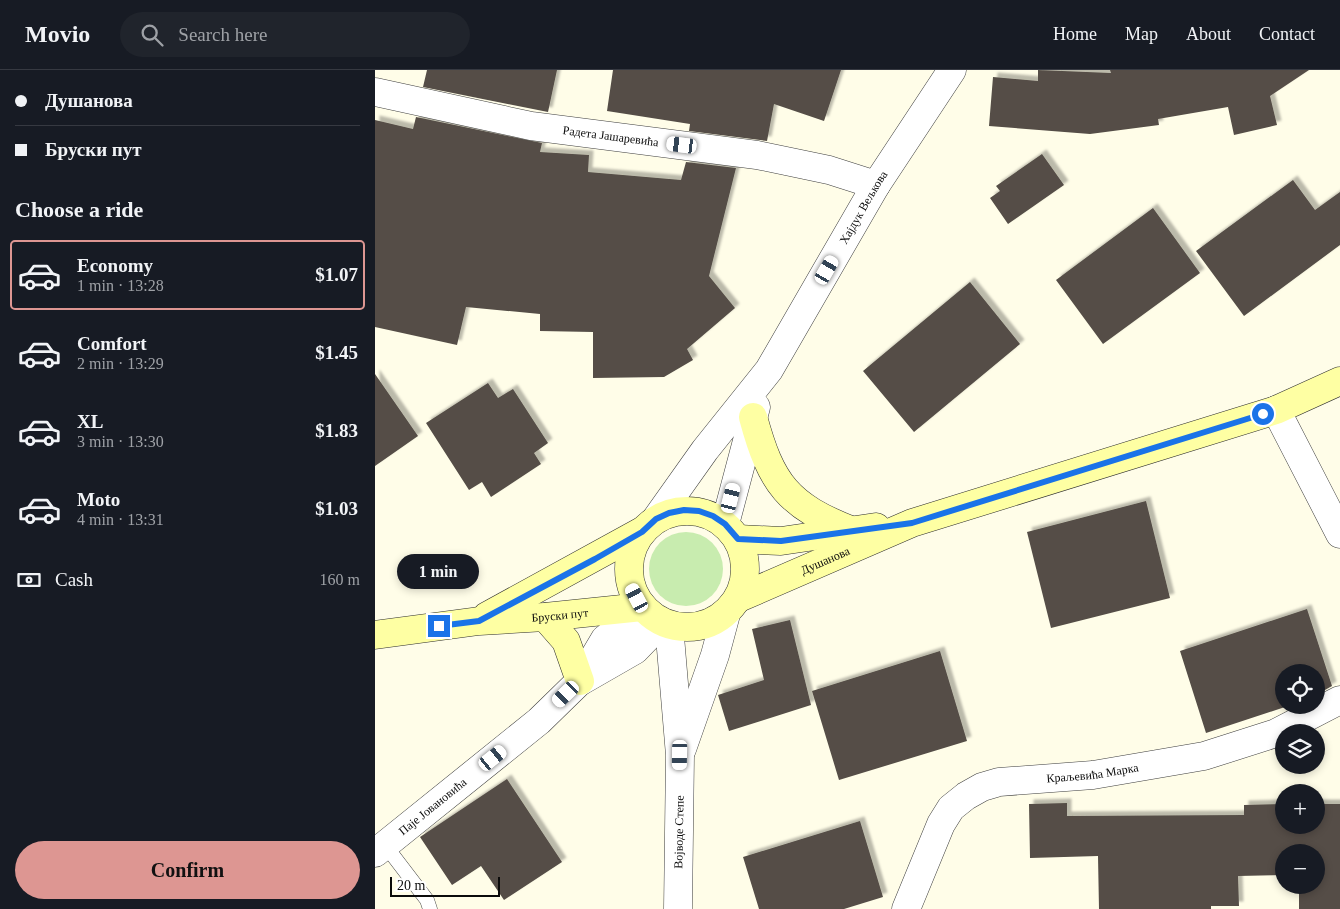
<!DOCTYPE html>
<html lang="en">
<head>
<meta charset="utf-8">
<style>
	:root { --surface:#171b24; --page:#20242c; --text:#f1f3f6; --muted:#9ea1a6; --line:#363941; --accent:#dd9692 }
	body { margin:0; font-family:"Times New Roman",serif; background:var(--page); color:var(--text); height:100vh; display:flex; flex-direction:column; font-size:19px; white-space:nowrap }
	* { box-sizing:border-box; margin:0 }
	p { font-size:16px; color:var(--muted) }
	.icon { flex:none; width:28px; height:28px; fill:none; stroke:currentColor; stroke-width:2; stroke-linecap:round; stroke-linejoin:round }
	.map { position:relative; flex:1; overflow:hidden }
	.panel { display:flex; flex-direction:column; background:var(--surface); width:375px }
	.panel>* { flex:none }
	.hud { display:grid; align-content:center; height:110px; padding:0 15px; background:var(--surface) }
	.controls { position:absolute; left:900px; top:594px; display:grid; gap:10px }
	.controls a { display:grid; place-items:center; width:50px; height:50px; border-radius:50%; background:var(--surface); box-shadow:0 2px 8px #0003; font-size:25px }
	.scale { position:absolute; left:15px; bottom:12px; width:110px; box-sizing:border-box; padding-left:5px; border:2px solid #0b0b0b; border-top:0; font-size:14px; line-height:18px; white-space:nowrap; color:#0b0b0b; -webkit-text-stroke:4px #fff; paint-order:stroke }
	.end { position:absolute; width:22px; height:22px; margin:-11px; border:6px solid #1a73e8; background:#fff; box-shadow:0 0 0 2px #fff }
	.from { border-radius:50% }
	.bubble { position:absolute; height:35px; border-radius:18px; background:var(--surface); box-shadow:0 2px 8px #0003; font-size:16px; font-weight:600; line-height:35px; text-align:center }
	.car { position:absolute; width:15px; height:30px; margin:-15px -8px; border-radius:6px; box-shadow:0 0 4px 1px #0007; background:linear-gradient(#fff 24%,#345 0 40%,#fff 0 76%,#345 0 86%,#fff 0) }
	.hud b { display:flex; align-items:center; gap:18px; height:48px; font-size:19px }
	.hud b+b { border-top:1px solid var(--line) }
	.hud i { width:12px; height:12px; background:var(--text) }
	ul { padding:0; list-style:none }
	li { display:flex; align-items:center; gap:15px; height:70px; margin:0 10px 8px; padding:0 5px; border:2px solid transparent; border-radius:5px }
	li div { flex:1 }
	li b { display:block; font-size:19px }
	li em { font-style:normal; font-weight:600 }
	li.active { border-color:var(--accent) }
	li>.icon { width:45px; height:45px; stroke-width:1.5 }
	h2 { padding:0 15px; font-size:22px; line-height:60px }
	.pay { display:flex; align-items:center; gap:12px; height:55px; padding:0 15px; font-size:19px }
	.pay p { margin-inline-start:auto }
	.button { display:flex; gap:10px; margin-top:auto; padding:10px 15px }
	.button a { flex:1; height:58px; border-radius:30px; background:var(--accent); color:#111; font-size:20px; font-weight:600; line-height:58px; text-align:center }
	header { display:flex; align-items:center; gap:30px; box-sizing:border-box; height:70px; padding:0 25px; background:var(--surface); border-bottom:1px solid var(--line) }
	header strong { font-size:24px }
	nav { display:flex; gap:28px; margin-inline-start:auto; font-size:18px }
	.search { width:350px; height:45px; background:var(--page); display:flex; align-items:center; gap:12px; box-sizing:border-box; padding:0 18px; border-radius:28px; color:var(--muted); font-size:19px }
	main { display:flex; flex:1; min-height:0 }
	.map>svg:first-child { display:block }
	.green { fill:#c8ecaf }
	.building { fill:#544d46; filter:url(#shadow) }
	.lines { fill:none; stroke-linecap:round; stroke-linejoin:round }
	.service-casing { stroke:#3e3e3e; stroke-width:15 }
	.minor-casing { stroke:#3e3e3e; stroke-width:29 }
	.tertiary-casing { stroke:#3e3e3e; stroke-width:29 }
	.secondary-casing { stroke:#2d2d2d; stroke-width:29 }
	.service { stroke:#fff; stroke-width:14 }
	.minor { stroke:#fff; stroke-width:28 }
	.tertiary { stroke:#fff; stroke-width:28 }
	.secondary { stroke:#feffa3; stroke-width:28 }
	.route { stroke:#1a73e8; stroke-width:6 }
	.labels { text-anchor:middle; stroke-width:5; stroke-linejoin:round; paint-order:stroke }
	.street-label { font-size:12px; fill:#0b0b0b; stroke:#fff }
</style>
</head>
<body>
<header>
<strong>Movio</strong>
<div class="search"><svg class="icon" aria-label="search" viewBox="0 0 24 24"><circle cx="10" cy="10" r="6"/><path d="M15 15l6 6"/></svg>Search here</div>
<nav><a>Home</a><a>Map</a><a>About</a><a>Contact</a></nav>
</header>
<main>
<section class="panel">
<div class="hud">
<b><i class="from"></i>Душанова</b>
<b><i></i>Бруски пут</b>
</div>
<h2>Choose a ride</h2>
<ul>
<li class="active"><svg class="icon" aria-label="car" viewBox="0 0 24 24"><path d="M5 17H2v-5l4-1 3-4h7l3 4 3 1v5h-3M9 17h6M6 11h13"/><circle cx="7" cy="17" r="2"/><circle cx="17" cy="17" r="2"/></svg><div><b>Economy</b><p>1 min · 13:28</p></div><em>$1.07</em></li>
<li><svg class="icon" aria-label="car" viewBox="0 0 24 24"><path d="M5 17H2v-5l4-1 3-4h7l3 4 3 1v5h-3M9 17h6M6 11h13"/><circle cx="7" cy="17" r="2"/><circle cx="17" cy="17" r="2"/></svg><div><b>Comfort</b><p>2 min · 13:29</p></div><em>$1.45</em></li>
<li><svg class="icon" aria-label="car" viewBox="0 0 24 24"><path d="M5 17H2v-5l4-1 3-4h7l3 4 3 1v5h-3M9 17h6M6 11h13"/><circle cx="7" cy="17" r="2"/><circle cx="17" cy="17" r="2"/></svg><div><b>XL</b><p>3 min · 13:30</p></div><em>$1.83</em></li>
<li><svg class="icon" aria-label="car" viewBox="0 0 24 24"><path d="M5 17H2v-5l4-1 3-4h7l3 4 3 1v5h-3M9 17h6M6 11h13"/><circle cx="7" cy="17" r="2"/><circle cx="17" cy="17" r="2"/></svg><div><b>Moto</b><p>4 min · 13:31</p></div><em>$1.03</em></li>
</ul>
<div class="pay"><svg class="icon" aria-label="cash" viewBox="0 0 24 24"><path d="M3 7h18v10H3z"/><circle cx="12" cy="12" r="2"/></svg>Cash<p>160 m</p></div>
<div class="button"><a>Confirm</a></div>
</section>
<div class="map">
<svg width="965" height="839" viewBox="0 0 965 839">
	<defs>
		<filter id="shadow"><feDropShadow dx="4.5" dy="-4.5" stdDeviation="1" flood-color="#0004"/></filter>
	</defs>
	<rect width="100%" height="100%" fill="#fffde8"/>
	<!-- green -->
	<path class="green" d="M274 499a37 37 0 1 1 74 0a37 37 0 1 1-74 0Z"/>
	<!-- building -->
	<path class="building" d="M52,0h130l-9,42 -125,-25z
		M238,0h228l-17,51 -50,-17 -7,37 -78,-10 1,-7 -83,-13z
		M663,0l73,3 -1,-3h199l-39,26 7,29 -43,10 -6,-28 -70,12 1,6 -69,9 -101,-8 4,-49 45,4z
		M41,47l126,26 -2,9 49,3 -1,17 93,8 5,-18 50,6 -27,108 26,32 -48,41 6,11 -29,17 -71,1v-46l-53,-1v-17l-74,-7 -9,38 -82,-18v-207l38,9z
		M667,84l22,31 -56,39 -18,-26 10,-7 -4,-5z
		M918,110l22,30 25,-18v53l-96,71 -48,-65z
		M778,138l47,65 -97,71 -47,-64z
		M595,212l50,62 -106,88 -51,-61z
		M0,304l43,62 -43,30z
		M113,313l10,15 15,-9 35,54 -14,10 7,11 -50,33 -9,-15 -13,8 -43,-67z
		M771,431l24,97 -119,30 -24,-96z
		M932,539l25,77 -16,9v-23h-32v33h7l-85,28 -26,-82z
		M415,550l21,85 -82,26 -11,-36 46,-15 -12,-51z
		M565,581l27,90 -128,39 -27,-89z
		M132,709l55,83 -58,38 -23,-34 -29,19 -32,-48z
		M692,733v13l177,-1v-10l40,-1v21h32v-21h24v105h-41v-24h17v-33h-32v23l-46,1 1,30h-28v3h-112l-1,-53 -68,2 -1,-54z
		M485,751l23,76 -39,12h-85l-16,-52z"/>
	<g class="lines">
		<defs>
			<path id="service" d="M10,775l42,55 3,9"/>
			<g id="minor">
				<path id="s1" d="M0,22l156,34 226,29 72,15 47,15"/>
				<path d="M901,340l64,124"/>
				<path d="M294,555l11,130 -2,154"/>
				<path d="M206,611l54,-31 27,-28"/>
				<path d="M307,679l33,-94 11,-41"/>
				<path id="s2" d="M0,783l164,-132 41,-40 25,-42 16,-12 27,-14"/>
				<path id="s3" d="M531,839l35,-85 10,-16 15,-12 16,-9 17,-5 94,-7 111,-19 72,-23 64,-33"/>
			</g>
			<g id="tertiary">
				<path id="s4" d="M281,449l49,-69 64,-80 107,-185 76,-115"/>
				<path d="M350,454l31,-117"/>
			</g>
			<g id="secondary">
				<path d="M378,347c18,67 35,89 100,114"/>
				<circle cx="312" cy="499" r="58"/>
				<path d="M363,469l43,2 95,-14"/>
				<path id="s5" d="M364,528l173,-75 364,-113 64,-29"/>
				<path d="M112,546l155,-85"/>
				<path d="M170,547l21,24 14,40"/>
				<path id="s6" d="M0,565l104,-14 66,-4 97,-10"/>
			</g>
		</defs>
		<!-- service casing -->
		<use href="#service" class="service-casing"/>
		<!-- minor casing -->
		<use href="#minor" class="minor-casing"/>
		<!-- tertiary casing -->
		<use href="#tertiary" class="tertiary-casing"/>
		<!-- secondary casing -->
		<use href="#secondary" class="secondary-casing"/>
		<!-- service -->
		<use href="#service" class="service"/>
		<!-- minor -->
		<use href="#minor" class="minor"/>
		<!-- tertiary -->
		<use href="#tertiary" class="tertiary"/>
		<!-- secondary -->
		<use href="#secondary" class="secondary"/>
	</g>
	<g class="lines">
		<!-- route -->
		<path class="route" d="M64,556l40,-5 116,-62 47,-27 14,-13 13,-6 15,-3 15,1 14,5 12,8 13,15 43,2 131,-18 351,-109"/>
	</g>
	<g class="labels">
		<!-- street labels -->
		<g class="street-label">
			<text dy="4" stroke="none"><textPath href="#s1" startOffset="240">Радета Јашаревића</textPath></text>
			<text dy="4" stroke="none"><textPath href="#s4" startOffset="375">Хајдук Вељкова</textPath></text>
			<text dy="4" stroke="none"><textPath href="#s5" startOffset="94">Душанова</textPath></text>
			<text dy="4" stroke="none"><textPath href="#s6" startOffset="186">Бруски пут</textPath></text>
			<text dy="4" stroke="none"><textPath href="#s3" startOffset="260">Краљевића Марка</textPath></text>
			<text dy="4" stroke="none"><textPath href="#s2" startOffset="74">Паје Јовановића</textPath></text>
			<text transform="translate(304 762) rotate(-89)" y="4">Војводе Степе</text>
		</g>
	</g>
</svg>
<div class="controls">
<a><svg class="icon" aria-label="locate" viewBox="0 0 24 24"><circle cx="12" cy="12" r="6"/><path d="M12 2v4M12 18v4M2 12h4M18 12h4"/></svg></a>
<a><svg class="icon" aria-label="layers" viewBox="0 0 24 24"><path d="M12 4l9 5-9 5-9-5zM3 14l9 5 9-5"/></svg></a>
<a>+</a>
<a>−</a>
</div>
<div class="scale">20 m</div>
<i class="end from" style="left:888px;top:344px"></i>
<i class="end" style="left:64px;top:556px"></i>
<div class="bubble" style="left:22px;top:484px;width:82px">1 min</div>
<i class="car" style="left:307px;top:75px;rotate:277deg"></i>
<i class="car" style="left:452px;top:200px;rotate:30deg"></i>
<i class="car" style="left:356px;top:428px;rotate:14deg"></i>
<i class="car" style="left:262px;top:528px;rotate:332deg"></i>
<i class="car" style="left:191px;top:624px;rotate:226deg"></i>
<i class="car" style="left:305px;top:685px;rotate:181deg"></i>
<i class="car" style="left:118px;top:688px;rotate:51deg"></i>
</div>
</main>
</body>
</html>
